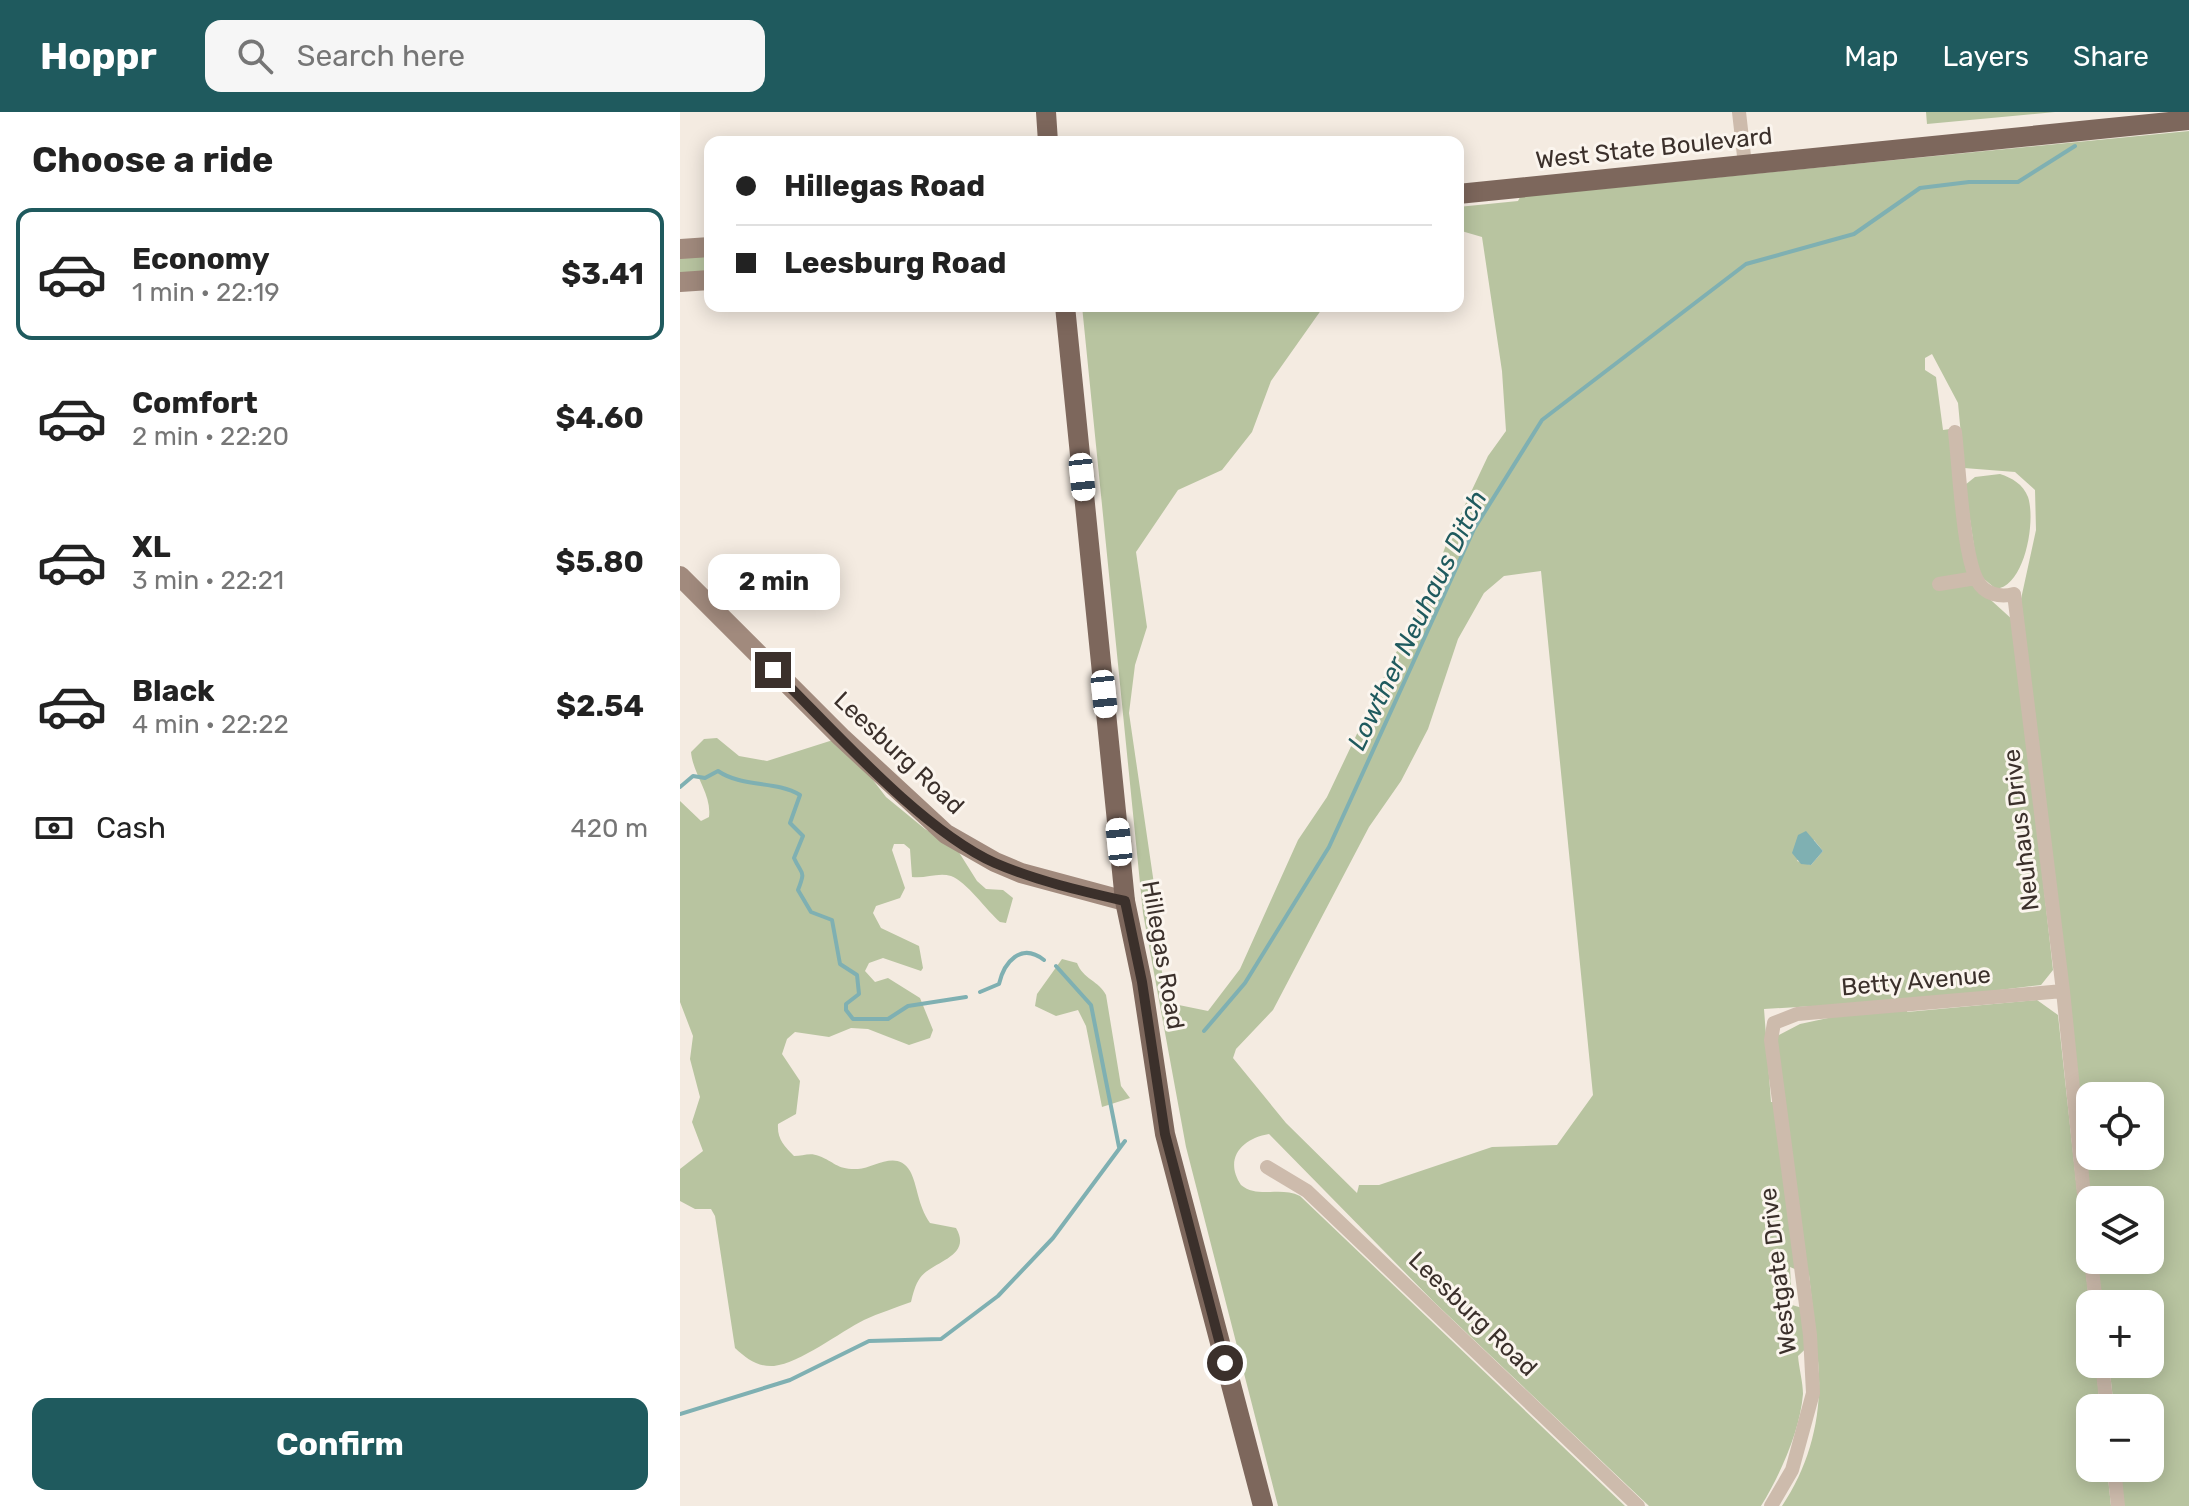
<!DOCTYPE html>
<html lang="en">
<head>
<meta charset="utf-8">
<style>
	:root { --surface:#fff; --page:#f6f6f6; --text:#222; --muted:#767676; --line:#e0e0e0; --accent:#1f5a5e }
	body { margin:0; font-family:Rubik,sans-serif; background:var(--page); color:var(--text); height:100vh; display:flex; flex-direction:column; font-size:30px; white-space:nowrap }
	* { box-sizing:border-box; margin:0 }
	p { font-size:26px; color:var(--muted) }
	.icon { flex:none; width:44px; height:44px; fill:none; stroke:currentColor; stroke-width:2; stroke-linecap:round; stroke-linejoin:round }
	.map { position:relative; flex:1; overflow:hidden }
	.drawer { display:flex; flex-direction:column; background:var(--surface); width:680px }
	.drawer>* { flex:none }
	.banner { position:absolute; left:24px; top:24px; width:760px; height:176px; border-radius:16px; box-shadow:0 4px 20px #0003; display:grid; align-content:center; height:176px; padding:0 32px; background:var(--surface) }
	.fabs { position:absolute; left:1396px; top:970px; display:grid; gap:16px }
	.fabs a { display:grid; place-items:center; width:88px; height:88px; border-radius:16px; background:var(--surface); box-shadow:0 4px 20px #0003; font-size:40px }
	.end { position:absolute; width:36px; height:36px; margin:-18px; border:10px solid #3b302b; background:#fff; box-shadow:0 0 0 4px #fff }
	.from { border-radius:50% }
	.bubble { position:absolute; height:56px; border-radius:16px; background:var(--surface); box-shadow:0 4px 20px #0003; font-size:26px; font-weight:700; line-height:56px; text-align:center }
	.car { position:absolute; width:24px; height:48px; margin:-24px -12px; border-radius:10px; box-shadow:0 0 6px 2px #0007; background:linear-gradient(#fff 24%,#345 0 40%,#fff 0 76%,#345 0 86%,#fff 0) }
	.banner b { display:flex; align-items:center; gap:28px; height:76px; font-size:30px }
	.banner b+b { border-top:2px solid var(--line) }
	.banner i { width:20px; height:20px; background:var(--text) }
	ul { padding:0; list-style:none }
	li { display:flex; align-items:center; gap:24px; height:132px; margin:0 16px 12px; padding:0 16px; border:4px solid transparent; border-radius:16px }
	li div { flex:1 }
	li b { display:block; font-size:30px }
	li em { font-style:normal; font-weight:700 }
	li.on { border-color:var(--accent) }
	li>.icon { width:72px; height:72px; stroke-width:1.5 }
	h2 { padding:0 32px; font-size:36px; line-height:96px }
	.pay { display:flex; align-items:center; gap:20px; height:88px; padding:0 32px; font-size:30px }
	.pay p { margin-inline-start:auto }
	.primary-button { display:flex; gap:16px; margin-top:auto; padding:16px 32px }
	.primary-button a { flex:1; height:92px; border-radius:16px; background:var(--accent); color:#fff; font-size:32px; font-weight:700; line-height:92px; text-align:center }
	header { display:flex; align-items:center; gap:48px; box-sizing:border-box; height:112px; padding:0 40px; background:var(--accent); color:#fff }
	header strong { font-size:38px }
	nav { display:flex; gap:44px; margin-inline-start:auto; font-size:28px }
	.search { width:560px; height:72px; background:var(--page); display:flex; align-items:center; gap:20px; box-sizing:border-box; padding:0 28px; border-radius:16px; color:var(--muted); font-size:30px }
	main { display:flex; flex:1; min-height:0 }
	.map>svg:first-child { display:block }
	.green { fill:#b8c4a0; fill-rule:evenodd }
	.water { fill:#7fb0b2 }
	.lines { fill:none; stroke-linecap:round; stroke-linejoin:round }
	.stream { stroke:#7fb0b2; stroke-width:4 }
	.street { stroke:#cdbbac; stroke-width:14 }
	.secondary { stroke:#a18a7d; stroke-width:20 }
	.primary { stroke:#7d675c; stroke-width:20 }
	.route { stroke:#3b302b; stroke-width:10 }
	.labels { text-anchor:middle; stroke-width:6; stroke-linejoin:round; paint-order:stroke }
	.street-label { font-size:24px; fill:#3b302b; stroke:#fbf5ee }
	.water-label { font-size:26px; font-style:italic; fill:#1f5a5e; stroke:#fbf5ee }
</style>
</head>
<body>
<header>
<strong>Hoppr</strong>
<div class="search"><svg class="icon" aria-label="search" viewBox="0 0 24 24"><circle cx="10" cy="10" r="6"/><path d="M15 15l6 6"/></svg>Search here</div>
<nav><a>Map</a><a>Layers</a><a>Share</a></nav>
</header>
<main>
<section class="drawer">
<h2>Choose a ride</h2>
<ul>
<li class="on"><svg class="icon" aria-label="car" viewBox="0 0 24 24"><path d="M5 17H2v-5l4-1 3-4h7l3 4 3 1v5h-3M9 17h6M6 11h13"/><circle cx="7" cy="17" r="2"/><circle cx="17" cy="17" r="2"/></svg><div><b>Economy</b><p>1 min · 22:19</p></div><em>$3.41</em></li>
<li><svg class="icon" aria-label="car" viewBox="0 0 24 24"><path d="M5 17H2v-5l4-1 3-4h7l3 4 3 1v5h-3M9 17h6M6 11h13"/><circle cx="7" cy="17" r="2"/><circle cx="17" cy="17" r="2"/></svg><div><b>Comfort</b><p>2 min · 22:20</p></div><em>$4.60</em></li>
<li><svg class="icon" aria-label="car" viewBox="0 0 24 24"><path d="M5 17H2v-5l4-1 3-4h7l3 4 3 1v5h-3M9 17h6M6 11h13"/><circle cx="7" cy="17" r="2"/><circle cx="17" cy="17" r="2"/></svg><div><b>XL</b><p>3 min · 22:21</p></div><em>$5.80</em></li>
<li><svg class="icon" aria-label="car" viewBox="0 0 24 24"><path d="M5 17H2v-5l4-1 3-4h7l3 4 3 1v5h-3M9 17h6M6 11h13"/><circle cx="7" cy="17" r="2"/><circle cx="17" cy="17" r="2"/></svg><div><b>Black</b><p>4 min · 22:22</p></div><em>$2.54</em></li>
</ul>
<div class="pay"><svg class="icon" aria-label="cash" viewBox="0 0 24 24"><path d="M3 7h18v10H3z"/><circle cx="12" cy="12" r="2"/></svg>Cash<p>420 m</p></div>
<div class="primary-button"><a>Confirm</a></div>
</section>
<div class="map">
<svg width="1509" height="1394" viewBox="0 0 1509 1394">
	<rect width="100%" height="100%" fill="#f4ebe1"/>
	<!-- green -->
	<path class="green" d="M1246,0h129l-128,12z
		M1509,19v1375h-65l-4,-38h30v-60h-36l-5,-44h41v-60h-48l-5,-44h53v-60h-59l-70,-601 15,-69 -1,-40 -20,-18 -51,-4 -6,-65 -26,-49 -7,4v12l11,7 7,53 7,-1 9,105 23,58 32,29 39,349 -12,15 -131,16 -3,11 130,-12 21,15 32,295v54h6l4,44h-10v60h17l4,38h-329c33,-49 44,-108 33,-166l-17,16c1,12 5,27 5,38 -3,37 -23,81 -42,112h-112l-215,-204 -165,-168c-26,4 -46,24 -28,51 17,14 39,1 59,11l325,310h-347l-92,-359 -43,-234 -61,-607h242l-53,75 -19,51 -30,38 -44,20 -42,62 11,75 -12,38 -6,48 26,178 5,72 9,40 39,8 32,-42 58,-129 29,-43 66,-139 30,-52 23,-61 42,-89 18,-25 -4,-60 -20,-134 -24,-7v-23l60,-6 2,-4zM861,459l52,524 -36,50 -65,2 -113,38h-20l-2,8 -71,-70 -53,-65 3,-9 37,-39 96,-183 32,-46 27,-52 30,-90 26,-46 20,-17zM1134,728l9,11 -12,14 -14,-4zM1134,894l14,12 -28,6 -25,13 1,65h-5l-7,-93zM1410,984h60v60h-60zM1110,1155l19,8 4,36 -21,-6z
		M30,140v23l-30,2v-22z
		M1320,362c12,4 23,10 28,23 8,24 -3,89 -32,92l-18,-15 -13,-89 10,-8z
		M37,626l22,18 28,5 66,-21 30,27 23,30 39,32 30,17 22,35 9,8 17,1 10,8 -7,25 -6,-1c-13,-11 -34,-41 -49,-46 -13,-4 -26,3 -39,1l-2,-28 -6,-5h-10l-2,6 13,38 -5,10 -24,8 -3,7 8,15 38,18 4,22 -2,3 -38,-13 -14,5 -4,8 10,11 13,-4 32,20 13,32 -3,8 -21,7 -41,-16 -17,-1 -22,9 -34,-5 -8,7 -5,15 18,27 -4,33 -18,10c-1,15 6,22 16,32 9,0 16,-4 25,0 16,6 18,14 39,13 16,-1 39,-20 52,2 8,15 7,33 20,52l26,5c17,29 -24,33 -36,50 -5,7 -7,16 -9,24 -16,6 -32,11 -47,18 -24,12 -64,43 -90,46 -17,1 -27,-7 -39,-18l-20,-132 -4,-7h-16l-15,-8v-32l23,-18 -11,-29 8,-25 -10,-38 3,-23 -13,-34v-201l21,20 8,-4c3,-23 -16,-42 -18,-65l13,-13z
		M382,847l15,4c6,16 22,18 29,32l15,91 9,12 -28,9 -16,-81 -8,-16 -22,6 -21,-10 2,-12z"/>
	<!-- water -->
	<path class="water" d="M1126,719l17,20 -12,14 -10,-1 -9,-11 6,-18z"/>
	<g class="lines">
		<!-- stream -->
		<path class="stream" d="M0,675l13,-11 12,2 13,-7c25,17 57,9 82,24l-10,28 13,13 -9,22c8,18 12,11 4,32l13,22 21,8 8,44 17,11 2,19 -13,10v6l7,9h35l20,-13 58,-9
			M376,854l35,39 28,142
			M300,880l19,-8c5,-22 22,-42 45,-24
			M524,919l41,-48 84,-136 145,-318 68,-109 204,-156 108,-30 66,-46 49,-6h49l57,-36
			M0,1302l110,-34 79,-39 72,-2 57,-43 55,-58 72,-97"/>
		<!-- street -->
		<path class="street" d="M1059,0l6,53
			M1275,320c4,34 8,122 22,148 7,14 23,18 37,14l49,397 27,262
			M1259,472l37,-6
			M587,1055l40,24 331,315
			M1411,1148l5,44
			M1422,1252l5,44
			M1434,1356l4,38
			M1091,1394l21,-36 21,-77 -3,-58 -39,-295 3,-17 23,-9 266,-23"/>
		<!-- secondary -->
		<path class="secondary" d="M0,137l30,-2
			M0,170l30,-2
			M0,464l161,161 105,97 49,28 26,11 104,28"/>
		<!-- primary -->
		<path class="primary" d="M366,0l2,30
			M778,82l731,-74
			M385,194l60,595 17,81 23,152 98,372"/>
	</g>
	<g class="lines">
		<!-- route -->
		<path class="route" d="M93,558c60,59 147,159 222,193 42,18 86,28 130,38l17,81 23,152 60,229"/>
	</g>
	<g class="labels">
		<!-- street labels -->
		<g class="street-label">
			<text transform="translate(974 36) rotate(-6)" y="8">West State Boulevard</text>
			<text transform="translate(219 641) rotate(43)" y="8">Leesburg Road</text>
			<text transform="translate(1341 718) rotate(-97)" y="8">Neuhaus Drive</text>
			<text transform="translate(483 843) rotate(80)" y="8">Hillegas Road</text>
			<text transform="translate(1236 869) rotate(-5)" y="8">Betty Avenue</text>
			<text transform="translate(1098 1159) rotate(-97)" y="8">Westgate Drive</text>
			<text transform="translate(793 1202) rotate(44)" y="8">Leesburg Road</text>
		</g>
		<!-- water labels -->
		<g class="water-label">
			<text transform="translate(737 508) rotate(-64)" y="9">Lowther Neuhaus Ditch</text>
		</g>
	</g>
</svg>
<div class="fabs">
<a><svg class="icon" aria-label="locate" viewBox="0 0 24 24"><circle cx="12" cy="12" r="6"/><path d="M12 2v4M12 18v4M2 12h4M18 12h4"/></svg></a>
<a><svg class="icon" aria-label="layers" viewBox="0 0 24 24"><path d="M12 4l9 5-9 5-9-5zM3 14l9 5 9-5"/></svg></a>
<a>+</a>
<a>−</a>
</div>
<i class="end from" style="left:545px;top:1251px"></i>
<i class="end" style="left:93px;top:558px"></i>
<div class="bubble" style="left:28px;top:442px;width:132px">2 min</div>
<i class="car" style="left:402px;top:365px;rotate:174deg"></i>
<i class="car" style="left:424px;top:582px;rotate:174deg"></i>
<i class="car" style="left:439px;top:730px;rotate:354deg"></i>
<div class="banner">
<b><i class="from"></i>Hillegas Road</b>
<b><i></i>Leesburg Road</b>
</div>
</div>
</main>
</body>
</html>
